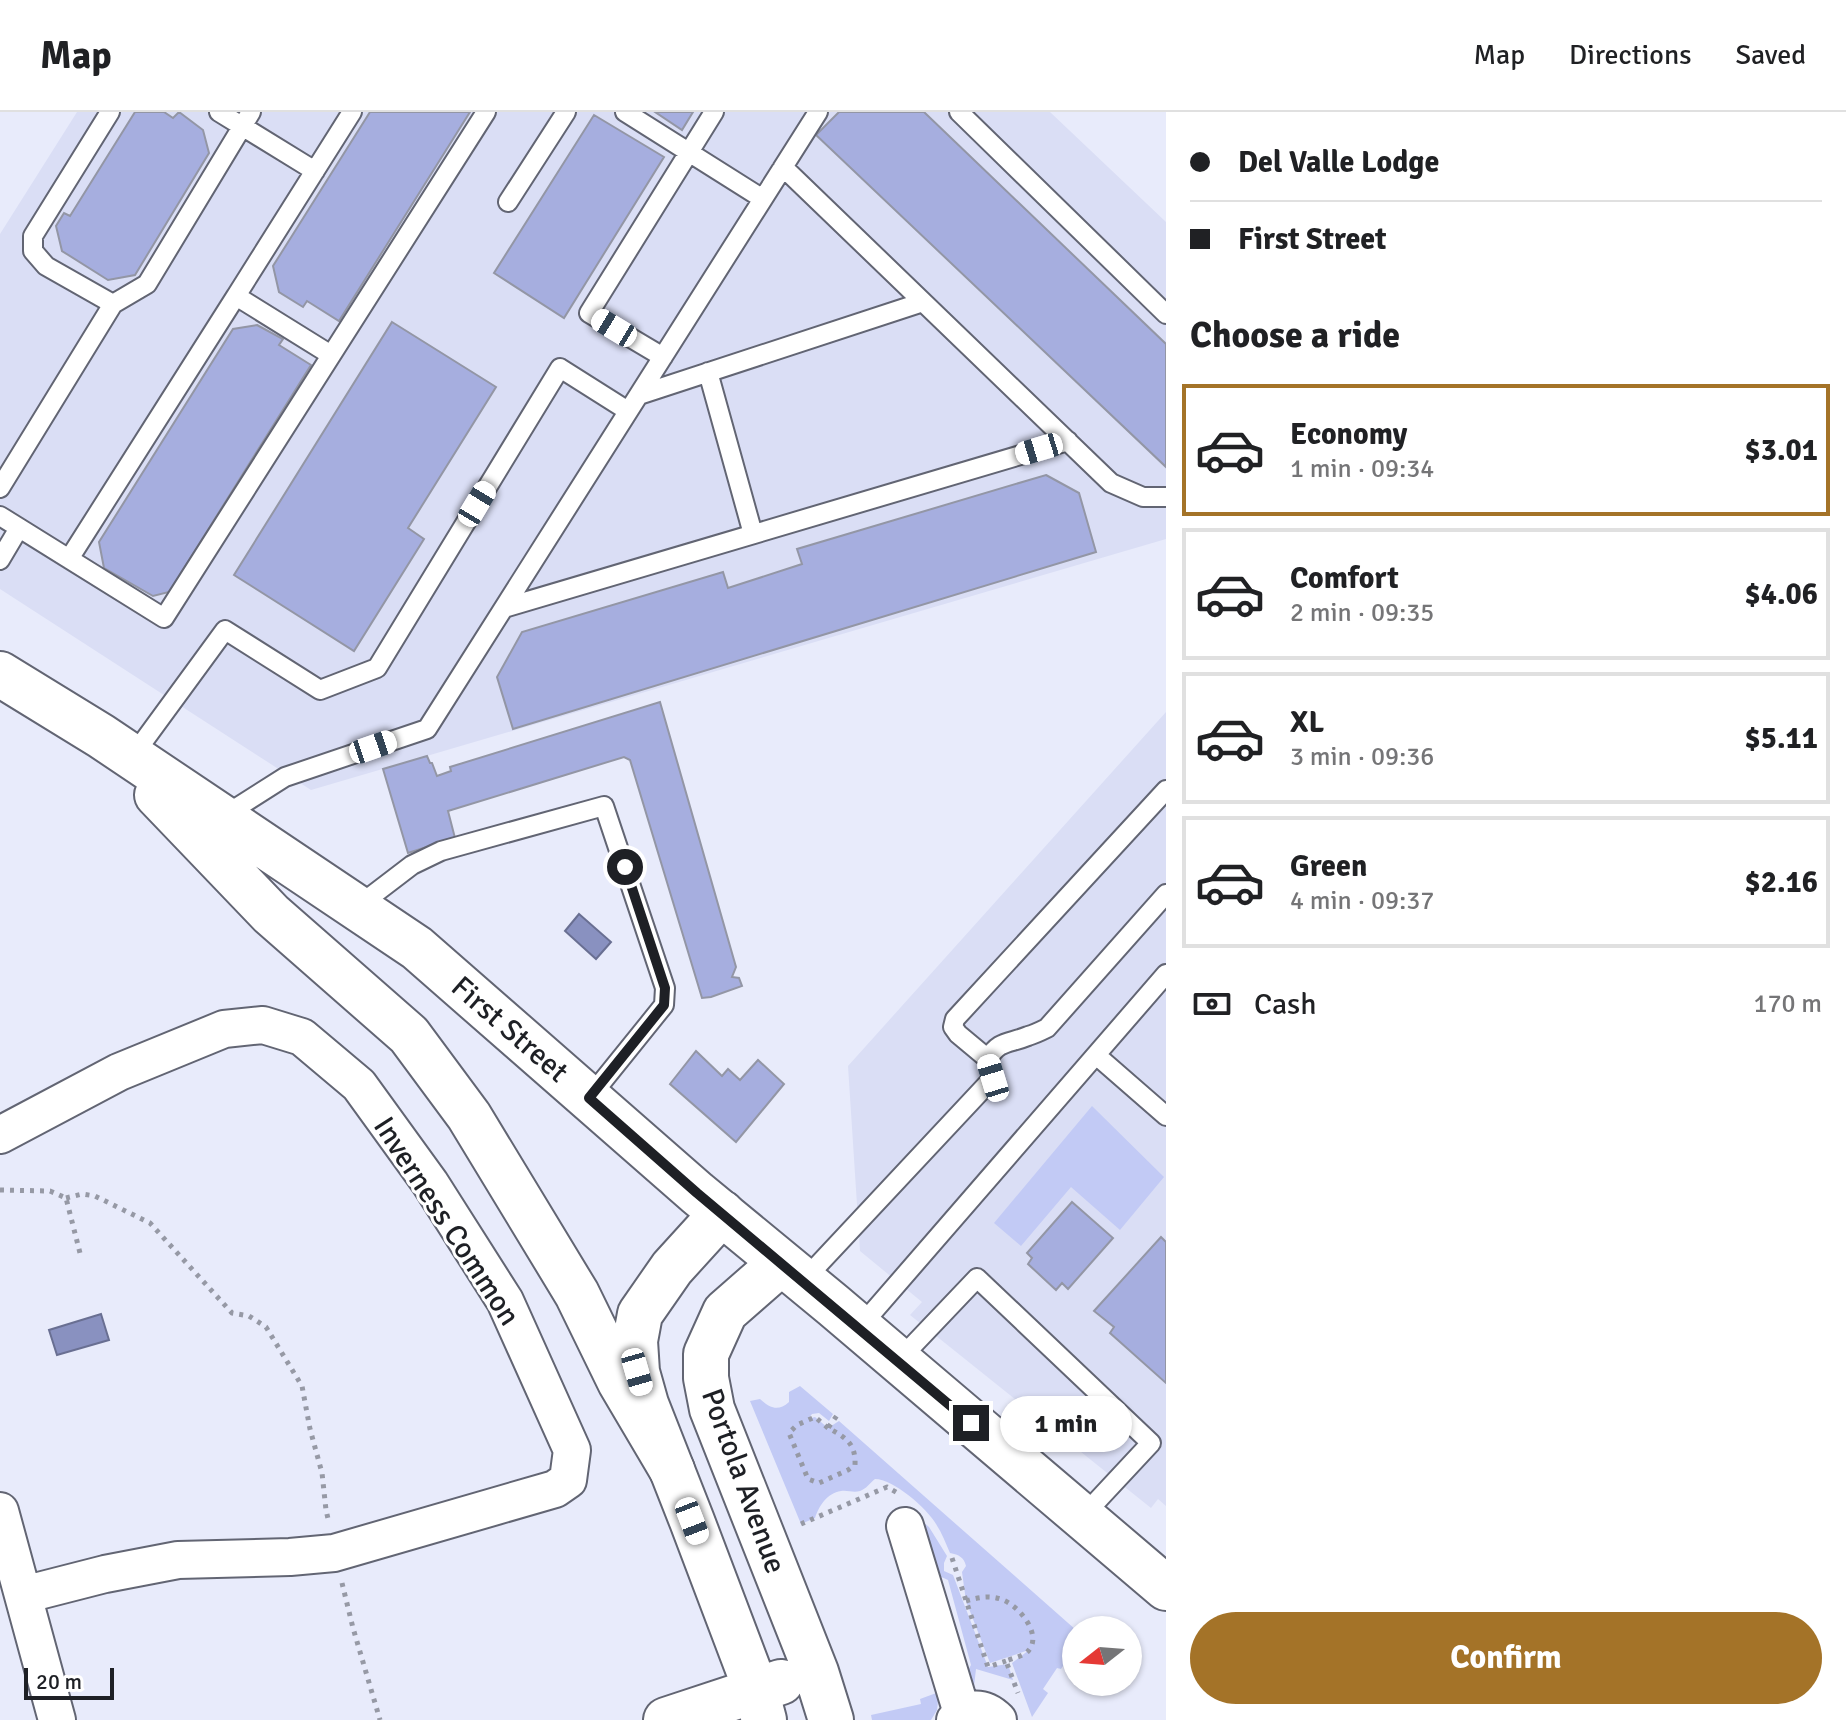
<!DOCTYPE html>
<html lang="en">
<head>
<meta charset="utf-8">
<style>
	:root { --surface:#fff; --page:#f6f6f6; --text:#202124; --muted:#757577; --line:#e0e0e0; --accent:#a47328 }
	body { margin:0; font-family:Signika,sans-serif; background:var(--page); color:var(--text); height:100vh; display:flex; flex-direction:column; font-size:30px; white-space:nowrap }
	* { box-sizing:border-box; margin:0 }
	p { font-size:26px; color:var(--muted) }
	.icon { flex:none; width:44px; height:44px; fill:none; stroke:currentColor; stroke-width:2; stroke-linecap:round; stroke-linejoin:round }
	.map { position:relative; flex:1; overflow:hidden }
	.sheet { display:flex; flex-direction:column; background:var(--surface); width:680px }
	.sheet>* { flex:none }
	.top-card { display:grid; align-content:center; height:176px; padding:0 24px; background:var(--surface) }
	.needle { width:52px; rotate:253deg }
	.buttons { position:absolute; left:1062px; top:1504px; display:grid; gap:16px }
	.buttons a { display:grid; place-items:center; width:80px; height:80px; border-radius:50%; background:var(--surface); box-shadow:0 2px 6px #0004; font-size:40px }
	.scale { position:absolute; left:24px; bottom:20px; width:90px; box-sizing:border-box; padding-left:8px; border:4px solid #1e2025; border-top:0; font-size:22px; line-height:28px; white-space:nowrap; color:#1e2025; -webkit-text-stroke:6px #fff; paint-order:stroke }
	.end { position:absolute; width:36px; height:36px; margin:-18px; border:10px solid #1e2025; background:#fff; box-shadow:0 0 0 4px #fff }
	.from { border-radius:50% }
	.bubble { position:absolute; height:56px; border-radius:28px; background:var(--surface); box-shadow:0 2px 6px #0004; font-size:26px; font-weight:800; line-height:56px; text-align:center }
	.car { position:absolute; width:24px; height:48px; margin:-24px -12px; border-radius:10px; box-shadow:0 0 6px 2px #0007; background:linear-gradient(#fff 24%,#345 0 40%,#fff 0 76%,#345 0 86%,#fff 0) }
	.top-card b { display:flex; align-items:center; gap:28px; height:76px; font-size:30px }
	.top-card b+b { border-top:2px solid var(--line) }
	.top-card i { width:20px; height:20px; background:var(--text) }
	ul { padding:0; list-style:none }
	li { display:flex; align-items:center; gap:24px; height:132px; margin:0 16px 12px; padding:0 8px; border:4px solid var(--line); border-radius:0px }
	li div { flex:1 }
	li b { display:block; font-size:30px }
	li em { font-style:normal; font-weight:800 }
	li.active { border-color:var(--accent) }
	li>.icon { width:72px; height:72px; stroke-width:1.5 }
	h2 { padding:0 24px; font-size:36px; line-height:96px }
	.pay { display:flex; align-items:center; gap:20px; height:88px; padding:0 24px; font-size:30px }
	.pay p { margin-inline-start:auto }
	.button { display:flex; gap:16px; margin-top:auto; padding:16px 24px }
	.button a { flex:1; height:92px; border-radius:48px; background:var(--accent); color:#fff; font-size:32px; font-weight:800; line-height:92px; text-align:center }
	header { display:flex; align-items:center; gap:48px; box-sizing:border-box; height:112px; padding:0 40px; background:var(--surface); border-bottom:2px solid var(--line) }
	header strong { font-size:38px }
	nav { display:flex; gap:44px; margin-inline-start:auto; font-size:28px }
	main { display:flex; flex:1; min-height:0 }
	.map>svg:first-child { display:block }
	.built { fill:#dadef5 }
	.green { fill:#c2caf5 }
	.water { fill:#8991c0; stroke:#696f92; stroke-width:2 }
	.building { fill:#a6aedf; stroke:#9396a5; stroke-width:2 }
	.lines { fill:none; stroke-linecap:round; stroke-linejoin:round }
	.lane-casing { stroke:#626573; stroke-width:22 }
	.street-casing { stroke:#626573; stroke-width:40 }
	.secondary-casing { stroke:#626573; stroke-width:48 }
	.primary-casing { stroke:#626573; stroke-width:48 }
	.path { stroke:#9699a5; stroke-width:5; stroke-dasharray:4 6; stroke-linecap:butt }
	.lane { stroke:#fff; stroke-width:18 }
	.street { stroke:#fff; stroke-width:36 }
	.secondary { stroke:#fff; stroke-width:44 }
	.primary { stroke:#fff; stroke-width:44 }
	.route { stroke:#1e2025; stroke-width:10 }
	.labels { text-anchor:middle; stroke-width:6; stroke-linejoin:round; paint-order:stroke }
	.street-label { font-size:30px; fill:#1e2025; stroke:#fff }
</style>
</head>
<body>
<header>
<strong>Map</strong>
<nav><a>Map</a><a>Directions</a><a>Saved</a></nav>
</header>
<main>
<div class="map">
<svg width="1166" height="1608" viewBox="0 0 1166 1608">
	<rect width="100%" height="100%" fill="#e8ebfb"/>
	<!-- built -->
	<path class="built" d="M77,0h973l116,110v317l-855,251 -311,-201v-355z
		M1166,600v794l-8,-7 -7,9 -241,-193 12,-13 -62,-51 -12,-185z"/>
	<!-- green -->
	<path class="green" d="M1092,994l72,71 -44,53 -49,-43 -50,59 -27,-23z
		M800,1274l33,28 -4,7 -10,-8 -7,1 -4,5 7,-2 13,11 11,-7 237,209v16l-15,23 -4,-1 -14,21 5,4 -16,24 -20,-54 17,-13 -39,13 -24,-62 -4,-29 4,-6c-2,-9 -7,-11 -16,-13 -4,-9 -8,-20 -14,-29 -9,-16 -43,-45 -61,-45 -5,4 -9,10 -15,12 -7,2 -12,-1 -19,0 -14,2 -22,15 -26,27l-14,6 -51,-123 10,-2c10,9 18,13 29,3v-10z
		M917,1405l12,10 18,29 -3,7v8l9,4 35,92 20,-3 5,16 -37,-11 -3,26 -9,-17 7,-13 -23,-85 -11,-5z
		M939,1580l-2,18 -6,10h-59l-1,-5 50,-11 -1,-5z"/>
	<!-- water -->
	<path class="water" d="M579,802l32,28 -15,17 -31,-28z
		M101,1202l8,26 -52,15 -8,-25z"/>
	<!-- building -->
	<path class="building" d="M135,0h29l9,6 6,-6 24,18 6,23 -74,122 -27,5 -46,-29 -6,-25 8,-13 6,3z
		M370,0h100l-131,209 -32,-20 -4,6 -24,-15 -6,-26z
		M655,0h38l-11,18z
		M839,0h85l242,232v123l-350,-332z
		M594,3l70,42 -100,161 -70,-45z
		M392,210l104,65 -88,141 16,11 -70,112 -120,-76z
		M257,213l26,14 -4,6 32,20 -130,208 4,2 -8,15 -24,6 -49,-28 -5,-26 134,-213z
		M1046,363l33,18 17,59 -583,177 -16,-52 25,-45 201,-60 5,16 74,-24 -5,-15z
		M660,590l76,265 -4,10 7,1 3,8 -31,11 -9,1 -72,-238 -6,-3 -176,54 7,27 -47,15 -25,-84 44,-13 3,7h2l5,13 14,-5 -1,-4z
		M696,939l26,25 6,-7 12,11 18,-20 26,24 -48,58 -66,-58z
		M1072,1090l41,36 -45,51 -6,-6 -6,7 -28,-26 4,-6 -5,-5z
		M1161,1125l5,5v141l-56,-50 4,-6 -20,-16z"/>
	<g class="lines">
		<defs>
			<path id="lane" d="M110,0l-77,124v15l13,15 67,38
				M219,0l96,59
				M625,0l138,87
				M959,0l207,202
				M783,55l328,316 32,14h23
				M508,90l58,-90
				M236,184l116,-184
				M663,245l-74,-44 125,-201
				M708,260l45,162
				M639,283l284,-93
				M0,376l113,-184 34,-20 104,-172
				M0,404l164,102 322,-506
				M69,447l167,-263 95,59
				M0,448l19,-32
				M504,496l564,-167
				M132,645l93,-127 95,60 57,-22 183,-300 68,43
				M222,705l63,-40 142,-48 391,-617
				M357,795l55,-42 29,-14 163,-45 61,182 -1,17 -75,93
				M1096,943l70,61
				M988,947c11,-19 21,-15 40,-23 7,-2 13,-5 19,-8l119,-134
				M803,1169l190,-203 -5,-19 -30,-25 -5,-7 2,-8 211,-229
				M859,1216l307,-354
				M898,1249l79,-83 174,165 -69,74"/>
			<path id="street" d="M0,1023l119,-63 105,-43 39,-4 39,12 57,48 71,98 75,118 67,149 -4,30 -13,9 -221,64 -44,4 -112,3 -73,14 -82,21
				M0,1399l57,209
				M905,1414l57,187
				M955,1608c13,-14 29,-14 43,0"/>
			<path id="secondary" d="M722,1101l-50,55 -32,46 -5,27 2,31 9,32 46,117 64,169 8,30
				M781,1151l-56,49 -19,42v24l6,31 104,263 15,48
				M666,1608l115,-38"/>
			<path id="primary" d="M0,562l101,62 316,212 280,245 136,112 333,283
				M157,683l114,119 138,121 60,81 108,178 43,88 52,88"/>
		</defs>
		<!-- lane casing -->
		<use href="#lane" class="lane-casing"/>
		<!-- street casing -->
		<use href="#street" class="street-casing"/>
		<!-- secondary casing -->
		<use href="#secondary" class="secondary-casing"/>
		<!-- primary casing -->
		<use href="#primary" class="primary-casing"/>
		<!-- path -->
		<path class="path" d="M0,1078l50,1 16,7 14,55
			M66,1086l16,-4 13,2 55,27 82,90 17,3 17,11 36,59 8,43 12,44 4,37 3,13
			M828,1316l-13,-11 -18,8 -8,8 19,46 11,4 29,-13 7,-5c1,-22 -10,-28 -27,-37l10,-14
			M801,1412l86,-37 14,8
			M952,1446l36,109 18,-6
			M342,1471l11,45 27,92
			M966,1489c13,-4 25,-6 37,-1 16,6 39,34 26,50 -4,6 -16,8 -23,11l12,32"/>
		<!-- lane -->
		<use href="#lane" class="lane"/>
		<!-- street -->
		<use href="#street" class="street"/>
		<!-- secondary -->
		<use href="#secondary" class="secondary"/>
		<!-- primary -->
		<use href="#primary" class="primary"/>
	</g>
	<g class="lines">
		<!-- route -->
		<path class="route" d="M625,755l40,121 -1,17 -75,93 108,95 274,230"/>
	</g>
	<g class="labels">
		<!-- street labels -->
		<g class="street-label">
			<text transform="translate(510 917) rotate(41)" y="10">First Street</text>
			<text transform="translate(447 1109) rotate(57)" y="10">Inverness Common</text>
			<text transform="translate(744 1369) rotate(70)" y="10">Portola Avenue</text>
		</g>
	</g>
</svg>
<div class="buttons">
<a><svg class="needle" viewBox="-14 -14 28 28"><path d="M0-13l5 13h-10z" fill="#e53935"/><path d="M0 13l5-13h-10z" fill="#757577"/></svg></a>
</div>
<div class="scale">20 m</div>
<i class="end from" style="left:625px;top:755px"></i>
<i class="end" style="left:971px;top:1311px"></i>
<div class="bubble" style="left:1000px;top:1284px;width:132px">1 min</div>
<i class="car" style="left:614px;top:216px;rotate:301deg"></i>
<i class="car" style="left:1039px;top:337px;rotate:253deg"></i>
<i class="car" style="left:477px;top:392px;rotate:31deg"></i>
<i class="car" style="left:373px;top:635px;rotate:71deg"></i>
<i class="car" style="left:993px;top:966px;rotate:343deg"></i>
<i class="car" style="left:637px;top:1260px;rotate:164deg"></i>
<i class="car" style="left:692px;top:1409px;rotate:159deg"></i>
</div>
<section class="sheet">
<div class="top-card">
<b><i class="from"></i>Del Valle Lodge</b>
<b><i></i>First Street</b>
</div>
<h2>Choose a ride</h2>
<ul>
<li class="active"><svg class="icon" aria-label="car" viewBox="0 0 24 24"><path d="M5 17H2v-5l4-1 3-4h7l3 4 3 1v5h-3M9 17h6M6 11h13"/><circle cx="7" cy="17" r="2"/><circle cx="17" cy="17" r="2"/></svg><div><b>Economy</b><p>1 min · 09:34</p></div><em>$3.01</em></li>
<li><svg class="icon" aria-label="car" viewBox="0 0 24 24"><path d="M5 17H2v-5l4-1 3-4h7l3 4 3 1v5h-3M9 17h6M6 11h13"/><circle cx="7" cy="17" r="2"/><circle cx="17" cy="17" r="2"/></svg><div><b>Comfort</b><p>2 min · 09:35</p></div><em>$4.06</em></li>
<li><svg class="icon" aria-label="car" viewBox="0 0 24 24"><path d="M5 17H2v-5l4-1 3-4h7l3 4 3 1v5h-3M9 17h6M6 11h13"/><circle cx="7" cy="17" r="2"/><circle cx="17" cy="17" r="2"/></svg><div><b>XL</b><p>3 min · 09:36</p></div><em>$5.11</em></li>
<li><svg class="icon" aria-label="car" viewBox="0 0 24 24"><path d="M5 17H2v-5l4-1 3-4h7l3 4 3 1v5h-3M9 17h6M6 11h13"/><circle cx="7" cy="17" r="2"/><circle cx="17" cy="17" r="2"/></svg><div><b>Green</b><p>4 min · 09:37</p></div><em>$2.16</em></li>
</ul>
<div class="pay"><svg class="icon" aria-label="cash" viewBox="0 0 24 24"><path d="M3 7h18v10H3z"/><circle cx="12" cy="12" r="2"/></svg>Cash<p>170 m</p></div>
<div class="button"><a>Confirm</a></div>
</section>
</main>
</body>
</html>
